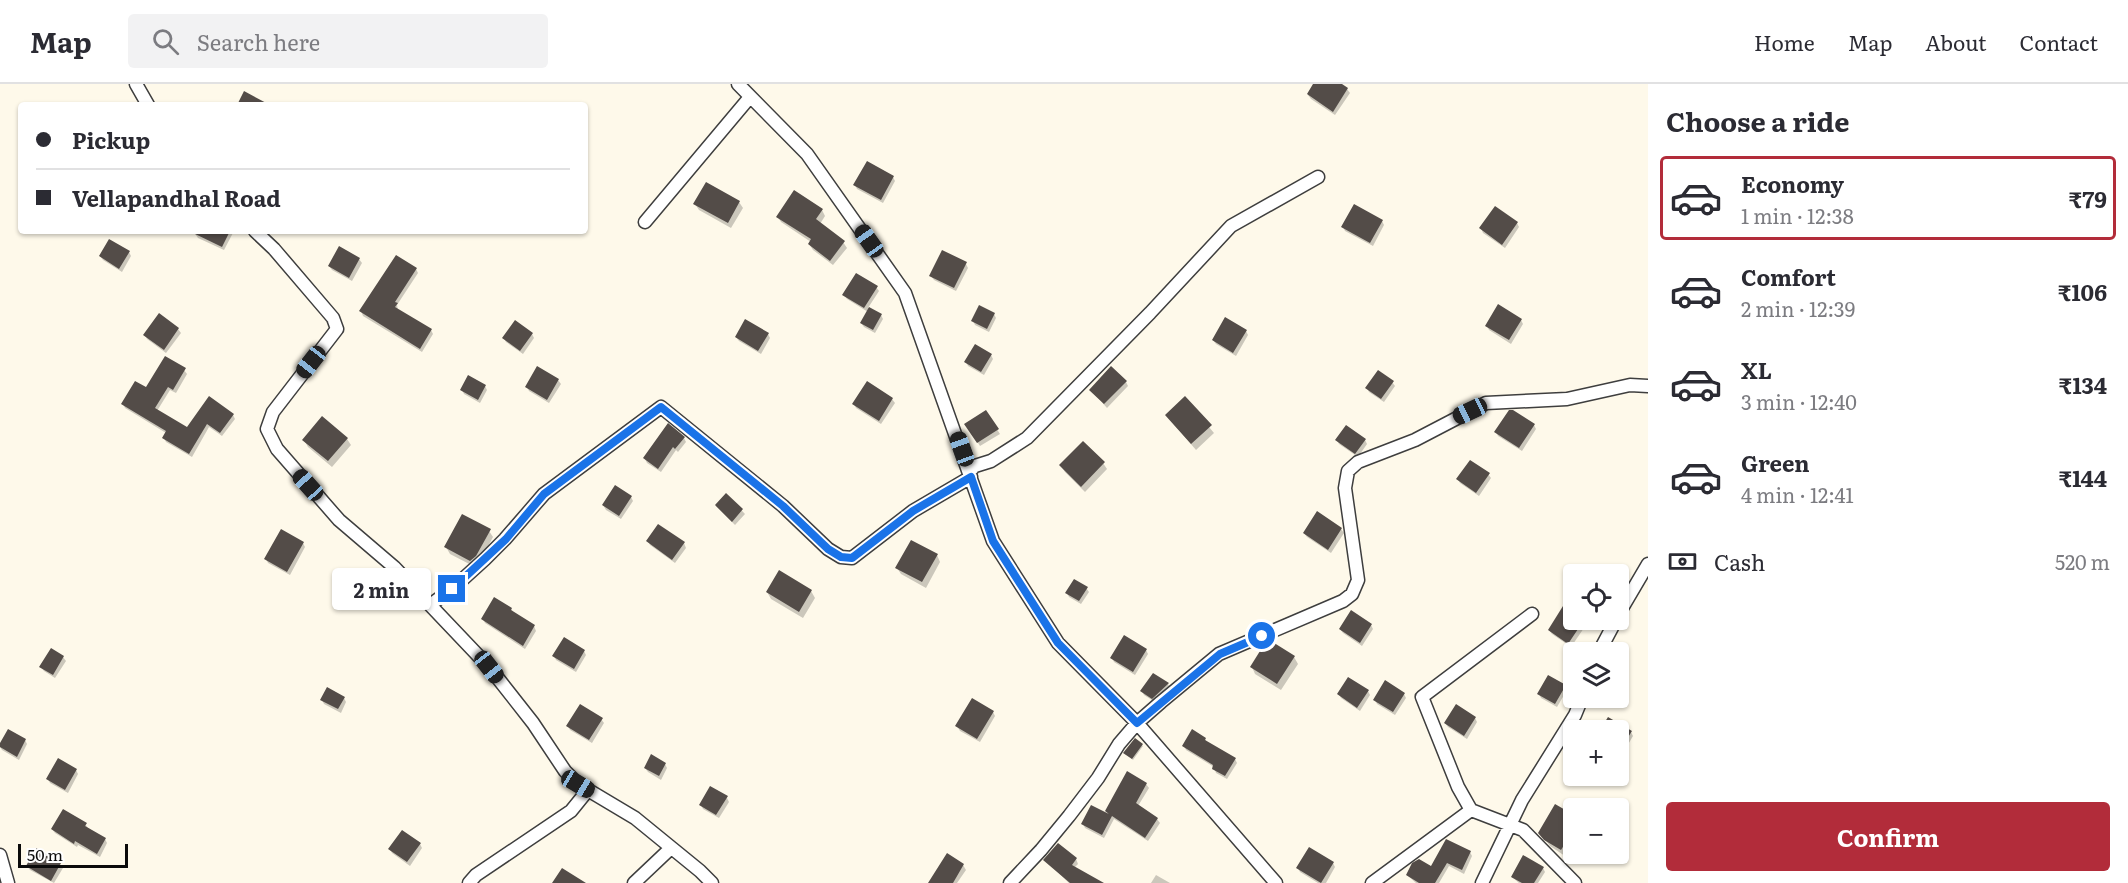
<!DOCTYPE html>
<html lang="en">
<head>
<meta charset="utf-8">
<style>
	:root { --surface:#fff; --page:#f2f2f3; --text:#2b2b33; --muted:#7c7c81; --line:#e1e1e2; --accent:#b22c3a }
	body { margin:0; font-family:Literata,serif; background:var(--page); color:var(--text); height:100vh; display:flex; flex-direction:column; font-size:22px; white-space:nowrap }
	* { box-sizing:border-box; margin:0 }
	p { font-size:20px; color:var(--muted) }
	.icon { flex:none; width:33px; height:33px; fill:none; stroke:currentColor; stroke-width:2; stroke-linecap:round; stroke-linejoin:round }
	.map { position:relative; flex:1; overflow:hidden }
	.panel { display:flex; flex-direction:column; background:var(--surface); width:480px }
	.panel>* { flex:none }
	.banner { position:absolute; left:18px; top:18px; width:570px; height:132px; border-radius:6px; box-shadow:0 2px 4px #0004; display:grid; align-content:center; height:132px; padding:0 18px; background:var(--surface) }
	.buttons { position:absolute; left:1563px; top:480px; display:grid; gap:12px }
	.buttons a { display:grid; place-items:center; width:66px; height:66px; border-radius:6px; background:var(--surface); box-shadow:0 2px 4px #0004; font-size:30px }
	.scale { position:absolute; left:18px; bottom:15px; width:110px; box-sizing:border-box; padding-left:6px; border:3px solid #0b0b0b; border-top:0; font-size:16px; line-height:21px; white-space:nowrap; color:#0b0b0b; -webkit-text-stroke:4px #fff; paint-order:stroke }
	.end { position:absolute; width:27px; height:27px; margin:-14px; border:8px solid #1a73e8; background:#fff; box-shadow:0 0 0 3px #fff }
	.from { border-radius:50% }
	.bubble { position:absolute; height:42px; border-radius:6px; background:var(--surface); box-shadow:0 2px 4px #0004; font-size:20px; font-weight:700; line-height:42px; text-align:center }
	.car { position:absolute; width:18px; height:36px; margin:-18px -9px; border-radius:8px; box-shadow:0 0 4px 2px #0007; background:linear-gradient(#222 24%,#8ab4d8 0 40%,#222 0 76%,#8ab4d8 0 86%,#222 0) }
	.banner b { display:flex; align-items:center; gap:21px; height:57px; font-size:22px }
	.banner b+b { border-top:2px solid var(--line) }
	.banner i { width:15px; height:15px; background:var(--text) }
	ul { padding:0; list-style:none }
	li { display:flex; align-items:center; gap:18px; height:84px; margin:0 12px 9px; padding:0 6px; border:3px solid transparent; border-radius:6px }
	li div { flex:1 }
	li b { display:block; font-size:22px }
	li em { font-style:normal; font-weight:700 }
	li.on { border-color:var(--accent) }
	li>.icon { width:54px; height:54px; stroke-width:1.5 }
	h2 { padding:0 18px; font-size:27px; line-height:72px }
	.pay { display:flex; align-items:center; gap:15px; height:66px; padding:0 18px; font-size:22px }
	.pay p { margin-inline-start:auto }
	.button { display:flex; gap:12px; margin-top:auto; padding:12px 18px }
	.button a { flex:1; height:69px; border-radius:6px; background:var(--accent); color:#fff; font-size:24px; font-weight:700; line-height:69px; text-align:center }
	header { display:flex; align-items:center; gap:36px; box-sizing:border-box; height:84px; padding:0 30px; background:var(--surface); border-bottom:2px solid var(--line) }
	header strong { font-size:28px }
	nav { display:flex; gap:33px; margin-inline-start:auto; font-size:21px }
	.search { width:420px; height:54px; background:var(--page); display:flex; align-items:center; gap:15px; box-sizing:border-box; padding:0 21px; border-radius:6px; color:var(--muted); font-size:22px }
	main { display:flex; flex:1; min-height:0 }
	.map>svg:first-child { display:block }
	.shadow { fill:#0003 }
	.building { fill:#534c48 }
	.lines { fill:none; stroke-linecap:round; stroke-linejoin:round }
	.street-casing { stroke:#3e3e3e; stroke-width:15 }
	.street { stroke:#fff; stroke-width:12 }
	.route { stroke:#1a73e8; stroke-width:8 }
</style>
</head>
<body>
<header>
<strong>Map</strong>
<div class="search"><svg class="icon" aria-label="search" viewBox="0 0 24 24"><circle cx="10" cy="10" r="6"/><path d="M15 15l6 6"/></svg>Search here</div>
<nav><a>Home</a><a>Map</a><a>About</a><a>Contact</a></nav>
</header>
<main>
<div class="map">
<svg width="1648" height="799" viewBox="0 0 1648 799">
	<rect width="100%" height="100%" fill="#fef9ea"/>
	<!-- shadow -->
	<path class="shadow" d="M1315,0h24l8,5 3,4 -15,22 -24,-16 -3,-4z
		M893,93l2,4 -12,22 -26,-14 -2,-4z
		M739,118l4,6 -12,20 -32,-18 -4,-6z
		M822,126l3,6 -5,8 23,18 4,6 -14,17 -20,-15 -4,-6 2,-2 -30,-20 -3,-5z
		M1382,137l2,4 -11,21 -28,-15 -2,-4z
		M1517,139l2,4 -14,21 -22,-15 -2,-5z
		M193,147h41l-10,19 -26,-12z
		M129,168l2,4 -9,16 -19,-12 -3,-4z
		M359,175l3,4 -10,18 -20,-11 -3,-4z
		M966,180l2,4 -12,23 -22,-11 -3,-4z
		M416,185l2,4 -21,32 1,5 33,20 2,4 -11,18 -59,-36 -2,-5z
		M876,203l3,4 -11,17 13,7 2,4 -8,14 -11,-6 -3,-4 7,-11 -21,-13 -3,-4z
		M994,230l2,4 -7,14 -14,-7 -2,-4z
		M1521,236l2,4 -12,20 -22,-14 -2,-4z
		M178,245l3,4 -15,20 -19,-14 -2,-4z
		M1246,247l2,4 -12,21 -20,-12 -3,-4z
		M532,250l2,4 -11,16 -17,-12 -2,-4z
		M768,250l2,4 -9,16 -22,-13 -3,-4z
		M991,271l2,4 -9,16 -16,-9 -2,-4z
		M184,286l3,4 -11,19 -6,-3 -13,21 31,18 45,-14 2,4 -13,17 -13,-9 -17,30 -26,-15 -2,-4 2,-5 -41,-25 -2,-4z
		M558,296l3,4 -12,19 -20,-12 -2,-4z
		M1126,298l2,4 -21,22 -16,-18z
		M1392,298l3,4 -11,16 -15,-10 -2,-4z
		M485,302l2,4 -7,13 -16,-9 -2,-4z
		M1185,314l29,35 -18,17 -30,-35z
		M892,315l3,4 -14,21 -25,-16 -2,-4z
		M986,328l14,22 -20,12 -14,-22z
		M1534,341l2,4 -14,22 -24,-15 -2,-4z
		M684,354l2,4 -8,10 -2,-2 -15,22 -14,-9 -2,-4z
		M347,355l4,6 -19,22 -24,-20 -4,-7z
		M1337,356h28l2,4 -9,13 -19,-13z
		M1103,379l4,6 -22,23 -20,-20 -4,-6z
		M1488,390l3,4 -12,18 -19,-13 -2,-4z
		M727,411l18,19 -10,11 -19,-19z
		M631,413l2,4 -12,18 -15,-9 -3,-5z
		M1341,445l3,4 -13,20 -24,-16 -3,-4z
		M489,447l4,6 -14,26 -4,4 -25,-13 -4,-7z
		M648,457l36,2 2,5 -11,15 -25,-18z
		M303,459l2,4 -15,28 -22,-12 -2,-4z
		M937,471l3,7 -14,26 -25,-14 -4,-6z
		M1086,504l3,4 -8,12 -12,-7 -2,-4z
		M811,507l4,7 -12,20 -32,-19 -4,-7z
		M511,525l3,4 20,13 2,5 -11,18 -40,-26 -2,-4z
		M1574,536h8l4,5 -15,22 -19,-13 -3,-4z
		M1371,541l2,4 -11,17 -19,-13 -3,-4z
		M52,566l11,7 3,4 -11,17 -11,-7 -3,-4z
		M1146,566l2,4 -13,21 -21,-13 -2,-4z
		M584,567l2,4 -10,17 -20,-12 -2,-4z
		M1294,573l4,7 -17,26 -26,-16 -3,-7z
		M1153,591l15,9 2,4 -15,14 -11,-7 -2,-4z
		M1565,602l2,4 -10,17 -16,-9 -2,-4z
		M1368,607l2,4 -10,16 -19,-13 -2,-4z
		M1404,610l2,4 -11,17 -18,-11 -2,-4z
		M344,614l2,4 -5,11 -17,-9 -2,-4z
		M993,628l2,4 -15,26 -20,-11 -3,-5z
		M1475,634l2,4 -10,17 -19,-12 -3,-4z
		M601,635l3,4 -12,20 -22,-13 -2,-4z
		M1608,635l23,13 2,4 -10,17 -5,-3v-20h-16z
		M1205,655l3,5 27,15 2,4 -10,16 -11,-6 -2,-6 -28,-17 -2,-4z
		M25,656l2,4 -8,16 -17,-10 -2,-3z
		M1135,656l8,6 -10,14 -7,-6z
		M665,680l2,4 -6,12 -13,-8 -3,-4z
		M76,686l2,4 -10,19 -18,-10 -2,-4z
		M1146,700l3,4 -11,18 19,13 3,4 -12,18 -34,-22 -10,19 -19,-10 -2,-4 26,-8 -2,-5z
		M727,714l2,4 -10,16 -16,-9 -2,-4z
		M1574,733v25l-9,14 -15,-10 -10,-13z
		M85,740l3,4 17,11 2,4 -7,14 -22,-12 -1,2 -22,-14 -3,-4z
		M420,760l2,4 -12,18 -18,-13 -2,-4z
		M1470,768l2,4 -8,18 -15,-8 -10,17h-23l-9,-8 25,-7z
		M947,771l16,10 3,5 -9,13h-24z
		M1076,775l2,5 -4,4 25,15h-30l-24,-23z
		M1333,779l2,4 -9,16h-8l-18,-11 -2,-4z
		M60,780l3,4 -9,15 -24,-13 -3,-4z
		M1543,784l2,4 -7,11h-19l-7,-6z
		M1156,791l14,8h-19z"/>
	<!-- building -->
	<path class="building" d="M1313,0h29l6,4 -15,24 -26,-18z
		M244,7l26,14h-33z
		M867,77l27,15 -13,24 -28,-15z
		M706,98l34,19 -12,22 -35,-19z
		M794,106l29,19 -7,10 29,22 -15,20 -22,-17 3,-5 -35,-22z
		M1354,120l29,16 -13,23 -29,-16z
		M1495,122l23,16 -16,23 -23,-17z
		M189,147h41l-8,16z
		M109,155l21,12 -11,18 -20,-13z
		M339,162l21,12 -11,20 -21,-12z
		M942,166l25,12 -13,26 -25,-12z
		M396,171l21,13 -22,34 3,1 -3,4 37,22 -12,20 -61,-38z
		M856,189l22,13 -14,22 -22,-13z
		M1498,220l24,15 -13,21 -24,-14z
		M979,221l16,8 -8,16 -16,-8z
		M869,223l13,7 -9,16 -13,-7z
		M159,229l20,15 -15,22 -21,-15z
		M1225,233l22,13 -14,23 -21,-13z
		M745,235l24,14 -11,18 -23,-14z
		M515,236l18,13 -13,18 -18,-13z
		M975,260l17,10 -11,18 -17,-10z
		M165,272l21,12 -13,22 -5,-3 -13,21 32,19 22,-31 25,18 -14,19 -13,-9 -18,30 -27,-16 4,-7 -45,-27 14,-23 11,6z
		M537,282l22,13 -12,21 -22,-13z
		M1111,282l16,15 -23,23 -15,-14z
		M1378,286l16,11 -13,18 -16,-11z
		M468,291l18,10 -8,15 -18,-10z
		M867,297l26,17 -14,23 -27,-17z
		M1185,312l27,29 -21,19 -26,-29z
		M986,326l13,19 -22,14 -13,-19z
		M1509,326h4l22,14 -16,24 -25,-16z
		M322,332l26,22 -20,23 -26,-21z
		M668,339l17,14 -10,12 -2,-2 -15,22 -15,-11z
		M1346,341l20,14 -11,15 -20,-14z
		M1083,357l22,21 -24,25 -22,-22z
		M1470,376l20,13 -14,20 -20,-14z
		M615,401l17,11 -13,20 -17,-11z
		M726,409l17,16 -11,13 -17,-17z
		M1317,427l25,17 -14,22 -25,-17z
		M462,430l29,15 -15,27 -6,5 -26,-14z
		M658,440l27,18 -13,18 -26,-19z
		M281,445l23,13 -17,30 -23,-13z
		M911,456l27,14 -16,28 -27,-14z
		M779,486l33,20 -13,22 -33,-20z
		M1074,495l14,8 -9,14 -14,-8z
		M494,513l18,11 -1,2 24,15 -12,21 -42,-27z
		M1563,522l11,6v8h10l-16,24 -20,-14z
		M1351,526l21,14 -12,19 -21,-14z
		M1124,551l23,14 -14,23 -23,-14z
		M564,553l21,13 -11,19 -22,-13z
		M1271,557l24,15 -18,28 -27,-17 15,-24z
		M51,564l13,8 -11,19 -14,-8z
		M1153,589l16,10 -17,16 -12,-8z
		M1548,591l18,10 -11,19 -18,-10z
		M1348,593l21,13 -12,18 -20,-14z
		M1385,596l20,13 -12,19 -20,-12z
		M327,603l18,10 -7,12 -18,-9z
		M972,614l22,13 -17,28 -22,-13z
		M580,620l23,14 -14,22 -23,-14z
		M1456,620l20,13 -12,19 -20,-13z
		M1608,633l24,14 -14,22v-23h-18z
		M8,645l18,10 -9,18 -17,-10v-4z
		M1192,645l14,9 -1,2 31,18 -11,18 -13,-7 1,-4 -31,-19z
		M1135,654l8,6 -11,15 -9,-6z
		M651,670l15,9 -7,13 -15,-8z
		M58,674l19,11 -12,21 -19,-11z
		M1127,687l20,12 -11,20 22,15 -13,20 -33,-22 -10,19 -21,-11 10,-19 18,9 -4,-3z
		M710,702l18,10 -12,19 -17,-10z
		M1555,720l19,11v14l-13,21 -17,-10 -6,-7z
		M63,725l24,14 -2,3 21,12 -9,16 -22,-13 -1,3 -23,-15z
		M402,746l19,13 -14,19 -19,-13z
		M1446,755l25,12 -9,19 -15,-7 -12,20h-16l-13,-8 6,-12 7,-4 12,7z
		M1058,759l19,15 -5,7 32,18h-34l-27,-23z
		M1309,763l25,15 -13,21 -25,-15z
		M36,764l25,15 -10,18 -25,-15z
		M947,769l17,11 -11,19h-25z
		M1523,771l21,12 -10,16h-12l-11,-6z
		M562,784l24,15h-34z"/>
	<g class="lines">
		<defs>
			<path id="street" d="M136,0l12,21
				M738,0l69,70 98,139 88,248 65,102 79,80 139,160
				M645,138l105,-125
				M255,147l19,18 59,69 4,11 -64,83 -6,17 10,20 62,71 55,47 95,100 44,56 32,48 13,13 57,34 65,53 12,12
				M970,387l5,-5 16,-5 36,-23 123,-125 81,-87 87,-49
				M430,521l22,-16 33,-30 20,-20 39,-45 117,-87 122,99 45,43 13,8 11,1 61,-47 58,-34
				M1532,530l-110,83 36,90 13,23 52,20 52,53
				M1618,531l30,-51
				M1599,568l17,-32
				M0,771l8,28
				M469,799l7,-8 95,-64 17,-21
				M634,799l37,-35
				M1010,799l31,-33 28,-34 29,-38 21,-34 18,-21 24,-21 58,-48 124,-53 9,-7 6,-14 -13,-92 3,-17 10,-9 57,-22 71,-37 81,-4 63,-14 18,1
				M1372,799l99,-73
				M1482,799l40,-83 53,-85 7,-17"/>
		</defs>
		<!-- street casing -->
		<use href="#street" class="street-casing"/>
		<!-- street -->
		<use href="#street" class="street"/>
	</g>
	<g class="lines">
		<!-- route -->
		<path class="route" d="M452,505l54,-50 38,-45 117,-87 122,99 45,43 13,8 11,1 61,-47 58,-34 22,64 65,102 79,80 83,-69 42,-18"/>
	</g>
</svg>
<div class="buttons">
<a><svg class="icon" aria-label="locate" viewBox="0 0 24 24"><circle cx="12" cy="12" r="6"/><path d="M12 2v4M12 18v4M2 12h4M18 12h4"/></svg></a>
<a><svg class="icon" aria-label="layers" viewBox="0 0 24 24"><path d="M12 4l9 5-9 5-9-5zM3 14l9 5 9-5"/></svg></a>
<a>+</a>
<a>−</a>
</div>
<div class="scale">50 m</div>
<i class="end from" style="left:1262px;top:552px"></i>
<i class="end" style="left:452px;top:505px"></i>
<div class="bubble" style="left:332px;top:484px;width:99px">2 min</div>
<i class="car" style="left:869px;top:157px;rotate:325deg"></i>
<i class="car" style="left:311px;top:278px;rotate:218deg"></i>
<i class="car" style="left:1470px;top:327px;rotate:245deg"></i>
<i class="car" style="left:962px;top:365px;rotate:340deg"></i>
<i class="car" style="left:308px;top:401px;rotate:318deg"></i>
<i class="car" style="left:489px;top:583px;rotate:142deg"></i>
<i class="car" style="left:578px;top:700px;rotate:121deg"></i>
<div class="banner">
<b><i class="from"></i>Pickup</b>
<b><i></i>Vellapandhal Road</b>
</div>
</div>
<section class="panel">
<h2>Choose a ride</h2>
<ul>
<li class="on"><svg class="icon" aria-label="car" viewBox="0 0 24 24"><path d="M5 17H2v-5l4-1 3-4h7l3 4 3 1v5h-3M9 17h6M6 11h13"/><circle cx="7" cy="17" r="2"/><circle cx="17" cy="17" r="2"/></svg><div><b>Economy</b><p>1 min · 12:38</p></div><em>₹79</em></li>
<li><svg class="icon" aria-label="car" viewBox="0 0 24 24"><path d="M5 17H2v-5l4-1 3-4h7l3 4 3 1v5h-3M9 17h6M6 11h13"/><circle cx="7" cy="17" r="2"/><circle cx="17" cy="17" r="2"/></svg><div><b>Comfort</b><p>2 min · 12:39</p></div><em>₹106</em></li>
<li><svg class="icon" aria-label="car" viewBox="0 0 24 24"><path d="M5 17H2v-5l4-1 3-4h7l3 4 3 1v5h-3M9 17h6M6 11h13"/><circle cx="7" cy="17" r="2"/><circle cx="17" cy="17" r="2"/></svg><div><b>XL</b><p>3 min · 12:40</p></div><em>₹134</em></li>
<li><svg class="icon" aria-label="car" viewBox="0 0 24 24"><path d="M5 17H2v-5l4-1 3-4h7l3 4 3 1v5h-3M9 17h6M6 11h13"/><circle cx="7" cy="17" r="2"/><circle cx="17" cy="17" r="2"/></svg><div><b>Green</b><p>4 min · 12:41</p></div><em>₹144</em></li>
</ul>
<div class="pay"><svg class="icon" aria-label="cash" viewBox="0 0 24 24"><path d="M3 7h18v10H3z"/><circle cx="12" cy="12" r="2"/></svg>Cash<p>520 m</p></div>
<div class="button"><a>Confirm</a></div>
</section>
</main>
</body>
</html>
